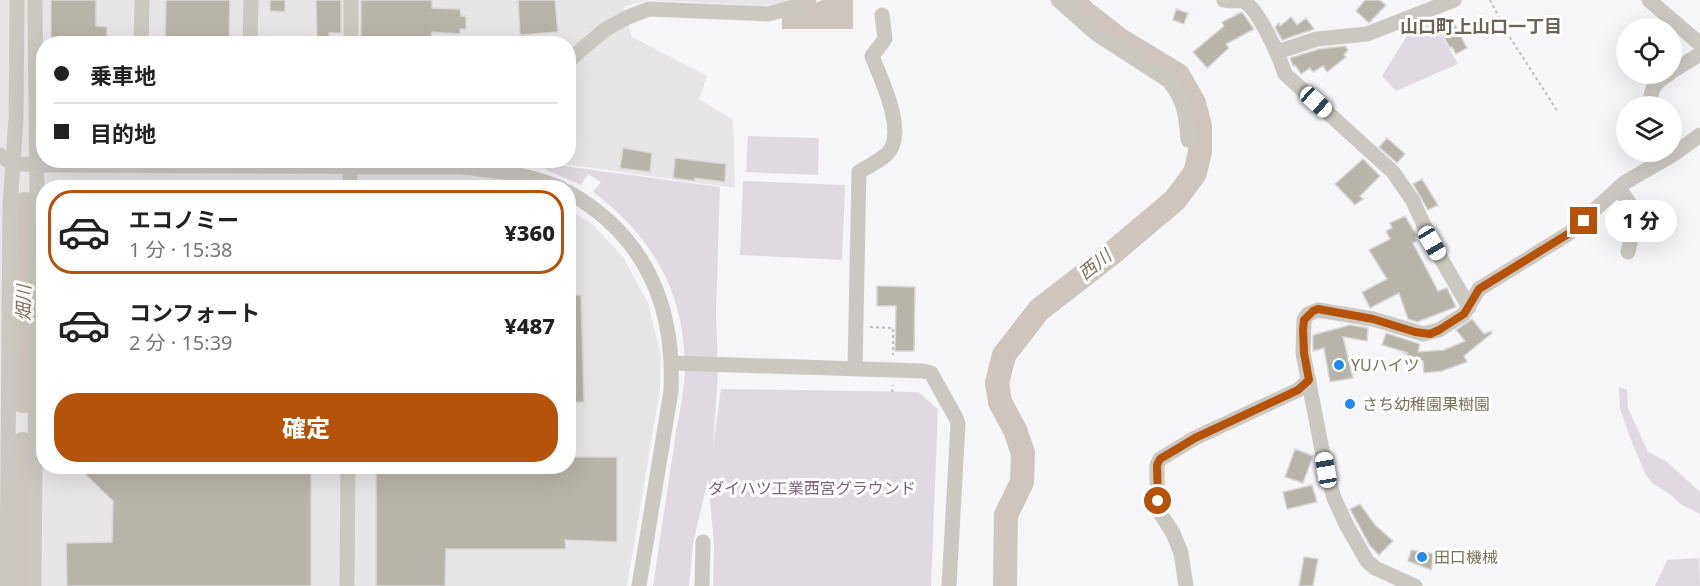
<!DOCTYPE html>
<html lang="ja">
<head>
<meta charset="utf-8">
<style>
	:root { --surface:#fff; --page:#f2f2f2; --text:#222; --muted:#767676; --line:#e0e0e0; --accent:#b45309 }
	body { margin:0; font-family:"Noto Sans","Noto Sans JP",sans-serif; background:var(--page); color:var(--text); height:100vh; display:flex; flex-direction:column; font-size:22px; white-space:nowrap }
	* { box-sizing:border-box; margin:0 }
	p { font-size:20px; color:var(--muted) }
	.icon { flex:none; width:33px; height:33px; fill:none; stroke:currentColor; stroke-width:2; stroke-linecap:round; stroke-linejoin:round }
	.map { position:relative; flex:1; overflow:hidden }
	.drawer { position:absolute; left:36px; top:180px; width:540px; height:294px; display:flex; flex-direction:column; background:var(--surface); border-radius:24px; box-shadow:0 6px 24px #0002 }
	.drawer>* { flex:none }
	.hud { position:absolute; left:36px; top:36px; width:540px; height:132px; border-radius:24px; box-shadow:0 6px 24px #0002; display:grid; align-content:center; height:132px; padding:0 18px; background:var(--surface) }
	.controls { position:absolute; left:1616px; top:18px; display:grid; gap:12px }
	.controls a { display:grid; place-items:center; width:66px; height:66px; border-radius:50%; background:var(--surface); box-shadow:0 6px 24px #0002; font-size:30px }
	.end { position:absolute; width:27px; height:27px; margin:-14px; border:8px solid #b45309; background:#fff; box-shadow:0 0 0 3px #fff }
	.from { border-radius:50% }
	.bubble { position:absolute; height:42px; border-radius:21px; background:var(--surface); box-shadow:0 6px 24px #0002; font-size:20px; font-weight:800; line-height:42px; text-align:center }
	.car { position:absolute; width:18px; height:36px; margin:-18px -9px; border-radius:8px; box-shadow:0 0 4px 2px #0007; background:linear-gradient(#fff 24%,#345 0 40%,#fff 0 76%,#345 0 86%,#fff 0) }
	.hud b { display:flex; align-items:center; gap:21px; height:57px; font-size:22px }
	.hud b+b { border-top:2px solid var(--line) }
	.hud i { width:15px; height:15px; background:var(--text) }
	ul { padding:10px 0 0; list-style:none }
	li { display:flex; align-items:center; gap:18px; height:84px; margin:0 12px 9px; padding:0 6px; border:3px solid transparent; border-radius:24px }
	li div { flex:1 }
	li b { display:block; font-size:22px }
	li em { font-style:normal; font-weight:800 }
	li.selected { border-color:var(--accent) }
	li>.icon { width:54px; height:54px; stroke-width:1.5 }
	.cta { display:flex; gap:12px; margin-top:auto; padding:12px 18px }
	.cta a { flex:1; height:69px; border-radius:24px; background:var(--accent); color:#fff; font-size:24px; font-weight:800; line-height:69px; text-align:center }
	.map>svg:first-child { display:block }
	.built { fill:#e7e5e6 }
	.green { fill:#e1d9e2 }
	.water { fill:#cec6be }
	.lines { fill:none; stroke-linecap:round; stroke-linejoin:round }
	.river { stroke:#cec6be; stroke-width:24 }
	.building { fill:#b9b4a9; stroke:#d8d7d9; stroke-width:1.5 }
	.path { stroke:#c2c0bc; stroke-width:2; stroke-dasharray:3 3; stroke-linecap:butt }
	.minor { stroke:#cbc8c2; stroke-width:15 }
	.route { stroke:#b45309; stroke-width:8 }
	.poi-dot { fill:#2189eb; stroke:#fff; stroke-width:2 }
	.labels { text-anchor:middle; stroke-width:6; stroke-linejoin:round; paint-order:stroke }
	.poi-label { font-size:16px; fill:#7b725d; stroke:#fff; text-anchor:start }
	.park-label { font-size:16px; fill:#7e657d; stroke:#fff }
	.neighbourhood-label { font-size:18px; font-weight:bold; fill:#6c6454; stroke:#fff }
	.water-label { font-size:18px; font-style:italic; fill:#837361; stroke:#fff }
</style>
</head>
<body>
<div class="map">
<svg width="1700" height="586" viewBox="0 0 1700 586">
	<rect width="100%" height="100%" fill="#f6f5f8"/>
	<!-- built -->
	<path class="built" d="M0,0h648l-25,7 9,30 75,39 -8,23 34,21 2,68 -194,-27 27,-1v-116h-524v116l471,1 -5,24 13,2 -479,1v278h524l1,-256 23,14 31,33 25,46 13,53 -1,33 -33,197h-627z
		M650,0h145l-32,6z"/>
	<!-- green -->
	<path class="green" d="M1429,14l29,50 -62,27 -14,-15 36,-58z
		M748,136l71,2 -1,37 -72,-3z
		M527,161l193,26 -4,125 2,61 -5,74 8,-58 197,3 20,17 -7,177h-218l1,-42 -6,-65 -15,65 -4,42h-36c7,-47 14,-93 21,-140 3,-24 10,-51 11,-76 0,-77 -32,-133 -92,-178l8,-10 -13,-8 -7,11 -36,-16 -19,-6z
		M743,181l102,4 -3,75 -102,-5z
		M1619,387l8,3 1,18 20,44 18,9 34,31v22l-18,-9 -11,-10 -19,-12 -6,-8 -13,-30 -13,-36z
		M1699,558l1,28h-45l12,-26z"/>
	<!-- water -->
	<path class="water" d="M822,0h31v29h-71v-13l12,-3z"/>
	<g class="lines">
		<!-- river -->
		<path class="river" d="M23,401l2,-197
			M22,586l1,-142
			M1005,586l1,-71 16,-33 1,-29 -8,-23 -15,-28 -3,-19 7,-28 35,-45 72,-56 64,-54 20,-27 5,-21v-26l-6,-23 -16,-28 -58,-35 -36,-28 -11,-12"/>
	</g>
	<!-- building -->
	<path class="building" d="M51,0h45v26l11,1v17h-56z
		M166,0h64l-1,44h-64z
		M270,0h15v12l-15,-1z
		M316,0h25v33h-12l1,11h-13z
		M361,0h71v8l28,1 1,7h5v13h-6v5l-28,-2 -1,12h-70z
		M518,0h37l3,32 -38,3z
		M1365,0h14l7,5 -17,18 -13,-12z
		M1176,9l12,4 -4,11 -11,-4z
		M1242,12l12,17 -28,15 3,4 -22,20 -14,-16 31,-26 -2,-4z
		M1291,17l6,8 9,-7 8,11 -32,11 -7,-13 4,-4 1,3z
		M1453,21l14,27 -11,6 -4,-7 -2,1 -11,-19z
		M1345,46l3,4 -4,5 2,2 -19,15 -4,-6 -10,6 -3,-4 -9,6 -6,-9 -2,1 -3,-8 29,-9z
		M1387,138l18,16 -8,9 -18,-16z
		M623,148l29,5 -2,19 -30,-4z
		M675,158l51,6 -1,18 -30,-4v3l-22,-3z
		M1363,159l17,17 -20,20 3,3 -8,6 -20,-21z
		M1422,179l16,26 -10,5 -15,-26z
		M1405,216l12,20 -2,1 2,4 -4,2 25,48 9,-3 9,19 -39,15 -9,-3 -9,-26 -29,15 -8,-16 25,-13 -18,-29 21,-11 -4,-8 6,-3 -2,-5z
		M877,286l38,1 -1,64h-19l1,-45h-19z
		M568,295h13l3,107 -16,1z
		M1472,319l12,15 7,-3 1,2 -28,23 3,6 -25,9 -18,2 -1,-12 -20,-8h5l-26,-8 4,-12 34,11 -2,8 26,-2 21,-9 -9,-11z
		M1350,325l18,3 -1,13 -24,-4 10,41 -23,4 -6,-34 -11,3v-16z
		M1295,449l18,7 -10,27 -18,-6z
		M568,457h49v85l-52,-2 1,9h-120l-1,37h-69v-120h192z
		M85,466h226v120h-244l-1,-43 46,-1 1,-41 -28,-27z
		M1312,485l5,17 -30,7 -4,-17z
		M1360,504l15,21 18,16 -14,14 -9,-9 -20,-37z
		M1411,550l24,4 -4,16 -23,-9z
		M1304,557l14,2 -5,27h-14z"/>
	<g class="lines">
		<!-- path -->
		<path class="path" d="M1490,0l19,36 49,76
			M870,327l23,1v27
			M892,392l1,-7"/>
		<!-- minor -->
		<path class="minor" d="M1058,0l37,33 74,48c16,20 17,34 19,59
			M1224,0c6,2 13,0 19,1 15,6 37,57 42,73l108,98 20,29 19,42 37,64
			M1649,0l51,44
			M141,44l1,-44
			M250,44l1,-44
			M351,44v-44
			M1277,52l40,-13 50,-5 87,-34
			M568,62l15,-14 23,-19 22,-12 21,-8 119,5 29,-8 12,-6
			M1671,72l29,-18
			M1651,106c-2,-16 4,-24 18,-32
			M0,155l13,9 55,1 391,2c36,3 68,7 102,21
			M350,188v-28
			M1619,188l24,35 -11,10 -4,19
			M568,192c77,43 107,114 103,199l-32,195
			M672,363l251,8 8,2 25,45 2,6 -9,162
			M855,369l4,-197c9,-5 20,-11 28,-18 21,-20 -6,-75 -15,-98l13,-17 -3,-24
			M7,586l3,-378 6,-90 1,-118
			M34,586l3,-382 -2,-204
			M347,586l1,-120
			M702,586l1,-44
			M1186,586l-5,-33 -8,-20 -13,-20 -3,-33v-15l3,-6 35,-21 103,-48 11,-10
			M1415,586l-40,-18 -8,-7 -20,-35 -13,-28 -8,-28 -23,-117 1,-33 4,-6 10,-4 55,9 50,15 16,-4 25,-16 15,-25 89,-55 56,-51 50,-29 26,-19"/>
	</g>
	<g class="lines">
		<!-- route -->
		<path class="route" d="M1158,501l-1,-36 3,-6 35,-21 103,-48 11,-10 -5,-27 -1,-23 1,-10 9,-9 5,-2 55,10 42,13 15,2 9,-4 25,-16 15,-25 89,-55 16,-13"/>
	</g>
	<!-- markers -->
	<g class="poi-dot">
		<circle cx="1339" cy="365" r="6"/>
		<circle cx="1350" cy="404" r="6"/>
		<circle cx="1422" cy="557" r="6"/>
	</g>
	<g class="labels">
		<!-- poi labels -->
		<g class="poi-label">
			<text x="1351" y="371">YUハイツ</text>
			<text x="1362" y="410">さち幼稚園果樹園</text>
			<text x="1434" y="563">田口機械</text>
		</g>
		<!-- park labels -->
		<g class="park-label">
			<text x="812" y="494">ダイハツ工業西宮グラウンド</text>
		</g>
		<!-- neighbourhood labels -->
		<g class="neighbourhood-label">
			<text x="1481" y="33">山口町上山口一丁目</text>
		</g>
		<!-- water labels -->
		<g class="water-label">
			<text transform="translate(1095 265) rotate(-39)" y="6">西川</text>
			<text transform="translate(24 303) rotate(-89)" y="6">畑川</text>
		</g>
	</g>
</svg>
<div class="controls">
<a><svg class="icon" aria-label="locate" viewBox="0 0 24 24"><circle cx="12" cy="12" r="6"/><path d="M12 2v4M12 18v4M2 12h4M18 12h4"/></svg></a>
<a><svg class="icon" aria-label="layers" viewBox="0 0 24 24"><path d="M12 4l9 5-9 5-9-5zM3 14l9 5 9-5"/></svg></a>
</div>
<i class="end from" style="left:1158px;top:501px"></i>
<i class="end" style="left:1584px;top:221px"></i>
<div class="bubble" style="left:1605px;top:200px;width:72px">1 分</div>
<i class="car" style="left:1316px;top:102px;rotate:132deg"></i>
<i class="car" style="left:1432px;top:243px;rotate:150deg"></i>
<i class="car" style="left:1326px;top:470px;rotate:350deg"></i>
<div class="hud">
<b><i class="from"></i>乗車地</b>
<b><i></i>目的地</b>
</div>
<section class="drawer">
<ul>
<li class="selected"><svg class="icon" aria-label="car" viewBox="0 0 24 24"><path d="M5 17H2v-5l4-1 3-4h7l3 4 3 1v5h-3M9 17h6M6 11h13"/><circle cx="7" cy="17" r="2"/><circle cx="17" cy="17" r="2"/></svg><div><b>エコノミー</b><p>1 分 · 15:38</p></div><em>¥360</em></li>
<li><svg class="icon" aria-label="car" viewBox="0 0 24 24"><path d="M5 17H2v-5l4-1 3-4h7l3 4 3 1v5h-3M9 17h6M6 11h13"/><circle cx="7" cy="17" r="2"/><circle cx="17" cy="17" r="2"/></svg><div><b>コンフォート</b><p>2 分 · 15:39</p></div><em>¥487</em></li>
</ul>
<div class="cta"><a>確定</a></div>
</section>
</div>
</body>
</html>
